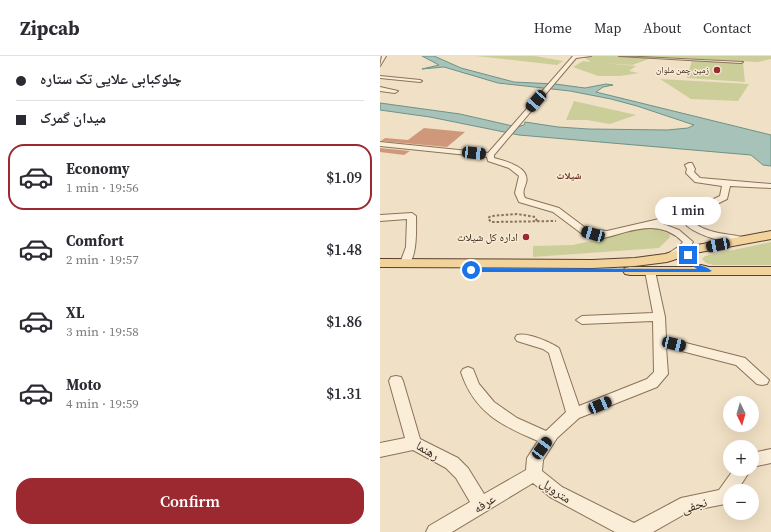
<!DOCTYPE html>
<html lang="en">
<head>
<meta charset="utf-8">
<style>
	:root { --surface:#fff; --page:#f2f2f3; --text:#2b2b33; --muted:#7c7c81; --line:#e1e1e2; --accent:#9c2830 }
	body { margin:0; font-family:"Source Serif 4","Noto Naskh Arabic",serif; background:var(--page); color:var(--text); height:100vh; display:flex; flex-direction:column; font-size:15px; white-space:nowrap }
	* { box-sizing:border-box; margin:0 }
	p { font-size:13px; color:var(--muted) }
	.icon { flex:none; width:22px; height:22px; fill:none; stroke:currentColor; stroke-width:2; stroke-linecap:round; stroke-linejoin:round }
	.map { position:relative; flex:1; overflow:hidden }
	.sheet { display:flex; flex-direction:column; background:var(--surface); width:380px }
	.sheet>* { flex:none }
	.banner { display:grid; align-content:center; height:88px; padding:0 16px; background:var(--surface) }
	.needle { width:26px; rotate:175deg }
	.tools { position:absolute; left:343px; top:340px; display:grid; gap:8px }
	.tools a { display:grid; place-items:center; width:36px; height:36px; border-radius:50%; background:var(--surface); box-shadow:0 4px 16px #0002; font-size:20px }
	.end { position:absolute; width:18px; height:18px; margin:-9px; border:5px solid #1a73e8; background:#fff; box-shadow:0 0 0 2px #fff }
	.from { border-radius:50% }
	.bubble { position:absolute; height:28px; border-radius:14px; background:var(--surface); box-shadow:0 4px 16px #0002; font-size:13px; font-weight:600; line-height:28px; text-align:center }
	.car { position:absolute; width:12px; height:24px; margin:-12px -6px; border-radius:5px; box-shadow:0 0 3px 1px #0007; background:linear-gradient(#222 24%,#8ab4d8 0 40%,#222 0 76%,#8ab4d8 0 86%,#222 0) }
	.banner b { display:flex; align-items:center; gap:14px; height:38px; font-size:15px }
	.banner b+b { border-top:1px solid var(--line) }
	.banner i { width:10px; height:10px; background:var(--text) }
	ul { padding:0; list-style:none }
	li { display:flex; align-items:center; gap:12px; height:66px; margin:0 8px 6px; padding:0 8px; border:2px solid transparent; border-radius:16px }
	li div { flex:1 }
	li b { display:block; font-size:15px }
	li em { font-style:normal; font-weight:600 }
	li.on { border-color:var(--accent) }
	li>.icon { width:36px; height:36px; stroke-width:1.5 }
	.button { display:flex; gap:8px; margin-top:auto; padding:8px 16px }
	.button a { flex:1; height:46px; border-radius:16px; background:var(--accent); color:#fff; font-size:16px; font-weight:600; line-height:46px; text-align:center }
	header { display:flex; align-items:center; gap:24px; box-sizing:border-box; height:56px; padding:0 20px; background:var(--surface); border-bottom:1px solid var(--line) }
	header strong { font-size:19px }
	nav { display:flex; gap:22px; margin-inline-start:auto; font-size:14px }
	main { display:flex; flex:1; min-height:0 }
	.map>svg:first-child { display:block }
	.green { fill:#cbce98 }
	.water { fill:#a7c3b9; stroke:#6d9286 }
	.building { fill:#cf987a }
	.lines { fill:none; stroke-linecap:round; stroke-linejoin:round }
	.minor-casing { stroke:#8b725a; stroke-width:2 }
	.major-casing { stroke:#59402f; stroke-width:2 }
	.path { stroke:#8b725a; stroke-width:2; stroke-dasharray:2.5 2; stroke-linecap:butt }
	.minor { fill:#faeed9; fill-rule:evenodd }
	.major { fill:#f3d39c; fill-rule:evenodd }
	.route { fill:#1a73e8 }
	.poi-dot { fill:#9c2830; stroke:#f7ebd5; stroke-width:1.5 }
	.labels { text-anchor:middle; stroke-width:3; stroke-linejoin:round; paint-order:stroke }
	.far-poi-label { font-size:9px; fill:#3b2b1f; stroke:#f7ebd5; text-anchor:end }
	.far-neighbourhood-label { font-size:10px; font-weight:bold; fill:#69281d; stroke:#f7ebd5 }
	.poi-label { font-size:11px; fill:#3b2b1f; stroke:#f7ebd5; text-anchor:end }
	.near-street-label { font-size:13px; fill:#3b2b1f; stroke:#f7ebd5 }
</style>
</head>
<body>
<header>
<strong>Zipcab</strong>
<nav><a>Home</a><a>Map</a><a>About</a><a>Contact</a></nav>
</header>
<main>
<section class="sheet">
<div class="banner">
<b><i class="from"></i>چلوکبابی علایی تک ستاره</b>
<b><i></i>میدان گمرک</b>
</div>
<ul>
<li class="on"><svg class="icon" aria-label="car" viewBox="0 0 24 24"><path d="M5 17H2v-5l4-1 3-4h7l3 4 3 1v5h-3M9 17h6M6 11h13"/><circle cx="7" cy="17" r="2"/><circle cx="17" cy="17" r="2"/></svg><div><b>Economy</b><p>1 min · 19:56</p></div><em>$1.09</em></li>
<li><svg class="icon" aria-label="car" viewBox="0 0 24 24"><path d="M5 17H2v-5l4-1 3-4h7l3 4 3 1v5h-3M9 17h6M6 11h13"/><circle cx="7" cy="17" r="2"/><circle cx="17" cy="17" r="2"/></svg><div><b>Comfort</b><p>2 min · 19:57</p></div><em>$1.48</em></li>
<li><svg class="icon" aria-label="car" viewBox="0 0 24 24"><path d="M5 17H2v-5l4-1 3-4h7l3 4 3 1v5h-3M9 17h6M6 11h13"/><circle cx="7" cy="17" r="2"/><circle cx="17" cy="17" r="2"/></svg><div><b>XL</b><p>3 min · 19:58</p></div><em>$1.86</em></li>
<li><svg class="icon" aria-label="car" viewBox="0 0 24 24"><path d="M5 17H2v-5l4-1 3-4h7l3 4 3 1v5h-3M9 17h6M6 11h13"/><circle cx="7" cy="17" r="2"/><circle cx="17" cy="17" r="2"/></svg><div><b>Moto</b><p>4 min · 19:59</p></div><em>$1.31</em></li>
</ul>
<div class="button"><a>Confirm</a></div>
</section>
<div class="map">
<svg width="391" height="476" viewBox="0 0 391 476">
	<rect width="100%" height="100%" fill="#f0e0c5"/>
	<!-- green -->
	<path class="green" d="M96,0h59l28,5 -6,4z
		M202,0h189v3l-13,3 -104,-5 -22,8 -29,-2 33,3 -7,5 10,2 -19,3h-22l-25,-9 10,-6 8,1z
		M312,4l51,3 2,19 -58,-4z
		M280,23l89,5 -11,17 -47,-2z
		M194,45l62,14 -26,9 -23,-4h-21z
		M272,171l17,7 1,3 -11,11 -126,9v-11l40,-1z
		M391,186v23h-58l-7,-2 -4,-4 3,-3z"/>
	<!-- water -->
	<path class="water" d="M42,0h12l27,12 53,14 41,2 30,4 21,-4 7,1 -10,2 -7,5 175,43v31l-8,-1 -12,-10 -232,-20 -89,-18 -50,-7v-7l80,11 57,13 7,-2 1,-3 33,5 31,2 78,1 21,-2 6,-3 -57,-19 -26,-7 -41,-8 -72,-8 -54,-16 -22,2 17,-4z"/>
	<!-- building -->
	<path class="building" d="M44,72l41,4 -18,15 -66,-6 4,-3 23,2z
		M0,92l30,3 -6,4 -24,-3z"/>
	<g class="lines">
		<defs>
			<path id="minor" d="M2,0h4l-6,10z
				M193,0h18l-15,2 -82,97v3c11,3 37,9 32,25 -2,6 -4,9 -1,15l34,10 28,21 20,2 78,-18 35,-17 2,-10 -27,-4 -9,-9 1,-4 -2,-4 4,-2h3l3,6 -1,3 6,6 71,6v4l-41,-2 -3,13 -34,17 1,7c17,12 34,10 53,15l2,2 -2,2c-17,4 -47,-6 -60,-16l-3,-7 -21,5 16,6 14,12c-6,8 -15,19 -26,16l-1,-2c5,-6 12,-7 17,-14 -25,-25 -53,-10 -83,-3l-3,-1 -1,-3 -15,-2 -28,-21 -34,-10 -4,-9 4,-17 -10,-8 -21,-7 -1,-4 -107,-11v-4l108,11z
				M239,0l124,6 -2,1z
				M0,20l40,4 2,1 -2,1 -40,-4z
				M0,31l18,4 -3,2 -15,-2z
				M32,157l4,3c0,11 2,47 -11,50l-5,-3 6,-16 1,-28 -27,2v-6z
				M270,212l5,3 10,46 1,21 79,20 24,22 -2,4 -5,1 -5,-1 -21,-19 -70,-18 2,27 -11,13 -78,31 -22,20 -14,22 -1,11 20,16 72,36 47,-25 38,-8 15,-21h17l-14,22h-7v12l-40,8 -37,21h-38l-65,-35 -17,-14 -81,49h-26l3,-6 41,-24 -14,-24 -10,-10 -33,-18 -33,7v-14l25,-5 -16,-57 2,-4 5,-1 5,1 2,4 17,58 38,19 10,10 16,26 42,-24 1,-12 11,-17c-36,-15 -64,-29 -77,-69l2,-3 5,-2 5,2 6,15 15,18 23,16 29,13 20,-19 -17,-59 -6,-4 -26,-8 -2,-3 2,-3c10,-3 33,7 42,13l20,58 68,-27 7,-7 -1,-51 -71,3 -6,-4 6,-4 71,-3 -8,-42z
				M391,393v14l-19,4v-14z"/>
			<path id="major" d="M391,175v8l-76,14 -28,9 -32,4 -43,2 -212,-1v-8l212,1 43,-2 30,-4 27,-8z
				M321,209l8,2h62v8h-141l-5,-1 -2,-3 2,-3 5,-1h66z"/>
		</defs>
		<!-- minor casing -->
		<use href="#minor" class="minor-casing"/>
		<!-- major casing -->
		<use href="#major" class="major-casing"/>
		<!-- path -->
		<path class="path" d="M157,165l-2,-4 -18,-3 -26,2 -3,2 3,4 65,-1"/>
		<!-- minor -->
		<use href="#minor" class="minor"/>
		<!-- major -->
		<use href="#major" class="major"/>
	</g>
	<!-- route -->
	<path class="route" d="M306,198h4c6,15 12,9 22,17l-3,1h-238l-3,-2 3,-2 226,1 -10,-7z"/>
	<!-- markers -->
	<g class="poi-dot">
		<circle cx="337" cy="14" r="4"/>
		<circle cx="146" cy="181" r="4"/>
	</g>
	<g class="labels">
		<!-- far-poi labels -->
		<g class="far-poi-label">
			<text x="329" y="17">زمین چمن ملوان</text>
		</g>
		<!-- far-neighbourhood labels -->
		<g class="far-neighbourhood-label">
			<text x="189" y="123">شیلات</text>
		</g>
		<!-- poi labels -->
		<g class="poi-label">
			<text x="138" y="185">اداره کل شیلات</text>
		</g>
		<!-- near-street labels -->
		<g class="near-street-label">
			<text transform="translate(48 394) rotate(31)" y="5">رهنما</text>
			<text transform="translate(176 434) rotate(34)" y="5">متروپل</text>
			<text transform="translate(104 447) rotate(-33)" y="5">عرفه</text>
			<text transform="translate(314 449) rotate(-17)" y="5">نجفی</text>
		</g>
	</g>
</svg>
<div class="tools">
<a><svg class="needle" viewBox="-14 -14 28 28"><path d="M0-13l5 13h-10z" fill="#e53935"/><path d="M0 13l5-13h-10z" fill="#7c7c81"/></svg></a>
<a>+</a>
<a>−</a>
</div>
<i class="end from" style="left:91px;top:214px"></i>
<i class="end" style="left:308px;top:199px"></i>
<div class="bubble" style="left:275px;top:141px;width:66px">1 min</div>
<i class="car" style="left:156px;top:45px;rotate:221deg"></i>
<i class="car" style="left:94px;top:97px;rotate:96deg"></i>
<i class="car" style="left:213px;top:178px;rotate:286deg"></i>
<i class="car" style="left:338px;top:189px;rotate:259deg"></i>
<i class="car" style="left:294px;top:288px;rotate:103deg"></i>
<i class="car" style="left:220px;top:349px;rotate:67deg"></i>
<i class="car" style="left:162px;top:392px;rotate:37deg"></i>
</div>
</main>
</body>
</html>
